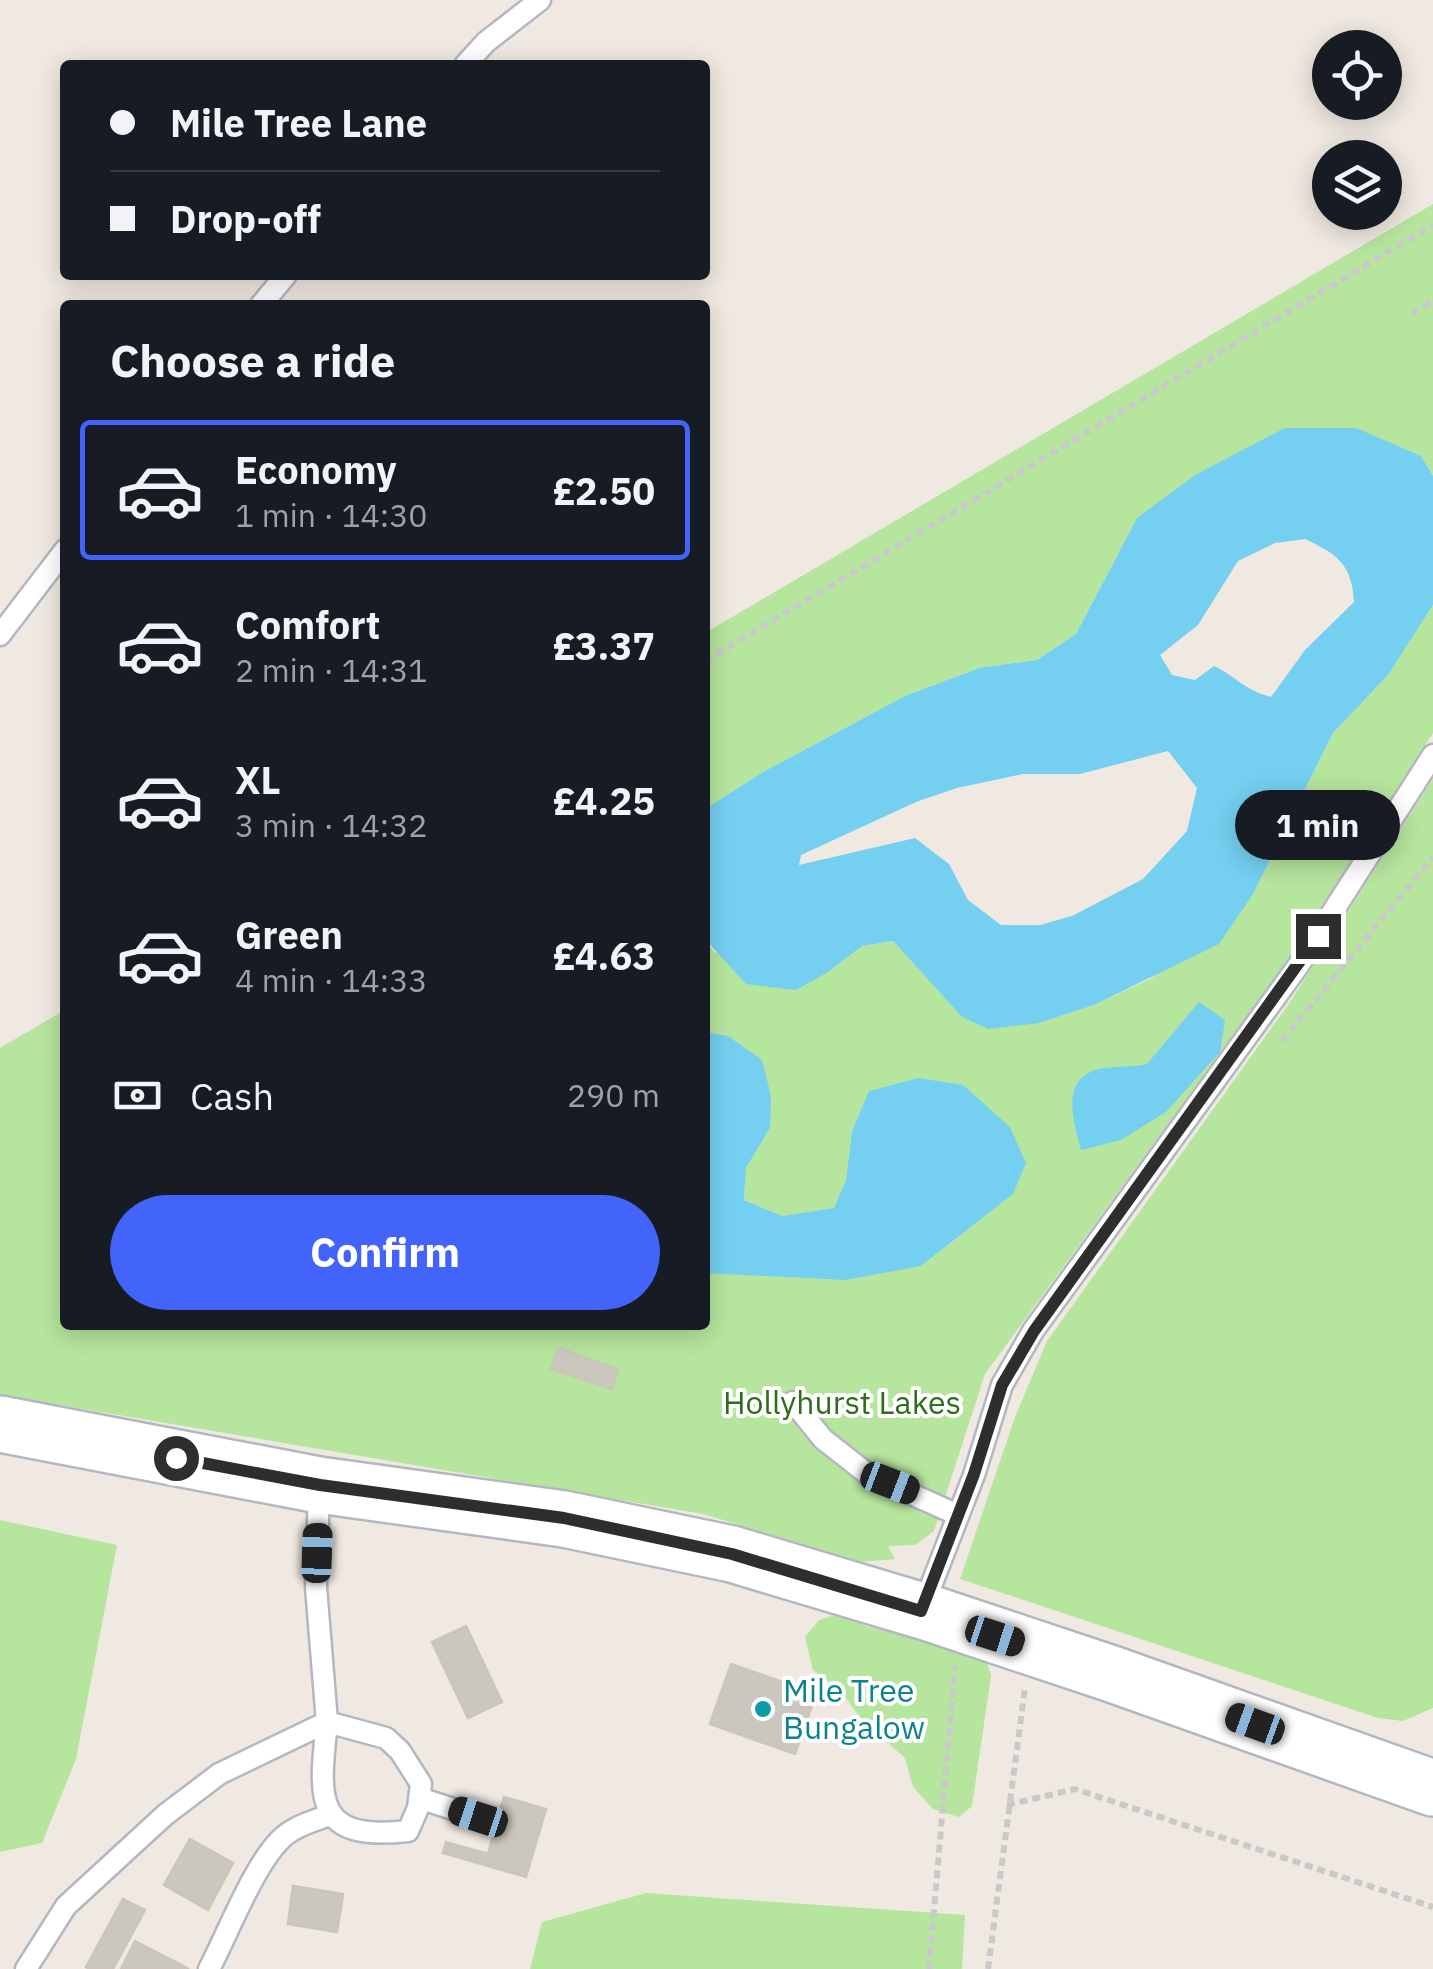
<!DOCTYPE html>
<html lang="en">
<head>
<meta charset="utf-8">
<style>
	:root { --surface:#171b24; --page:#242831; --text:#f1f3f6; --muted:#9ea1a6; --line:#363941; --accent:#4264fb }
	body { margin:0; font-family:"IBM Plex Sans",sans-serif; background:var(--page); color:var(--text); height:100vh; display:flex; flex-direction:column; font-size:38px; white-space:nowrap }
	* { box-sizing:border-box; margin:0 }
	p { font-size:32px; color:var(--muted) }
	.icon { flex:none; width:55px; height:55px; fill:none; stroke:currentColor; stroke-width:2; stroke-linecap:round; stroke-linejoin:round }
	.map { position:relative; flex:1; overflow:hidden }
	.details { position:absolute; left:60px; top:300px; width:650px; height:1030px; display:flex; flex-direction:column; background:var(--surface); border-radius:10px; box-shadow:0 5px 25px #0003 }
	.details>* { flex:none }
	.banner { position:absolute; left:60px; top:60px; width:650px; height:220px; border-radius:10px; box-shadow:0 5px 25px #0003; display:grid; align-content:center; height:220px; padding:0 50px; background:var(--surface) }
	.fabs { position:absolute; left:1312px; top:30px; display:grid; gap:20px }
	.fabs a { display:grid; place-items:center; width:90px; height:90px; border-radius:50%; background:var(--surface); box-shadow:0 5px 25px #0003; font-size:50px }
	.end { position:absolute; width:45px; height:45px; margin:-22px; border:12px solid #2e2e2e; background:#fff; box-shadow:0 0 0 5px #fff }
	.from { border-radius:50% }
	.bubble { position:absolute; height:70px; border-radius:35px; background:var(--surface); box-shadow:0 5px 25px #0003; font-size:32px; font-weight:800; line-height:70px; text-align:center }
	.car { position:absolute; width:30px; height:60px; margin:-30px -15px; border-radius:12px; box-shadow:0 0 8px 2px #0007; background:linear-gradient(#222 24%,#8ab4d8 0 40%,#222 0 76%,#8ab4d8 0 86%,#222 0) }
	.banner b { display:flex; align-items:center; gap:35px; height:95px; font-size:38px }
	.banner b+b { border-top:2px solid var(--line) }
	.banner i { width:25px; height:25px; background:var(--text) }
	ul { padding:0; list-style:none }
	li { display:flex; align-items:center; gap:30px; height:140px; margin:0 20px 15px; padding:0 30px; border:5px solid transparent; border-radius:10px }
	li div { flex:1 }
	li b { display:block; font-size:38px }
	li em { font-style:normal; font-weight:800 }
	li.current { border-color:var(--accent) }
	li>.icon { width:90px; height:90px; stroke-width:1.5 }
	h2 { padding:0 50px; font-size:45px; line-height:120px }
	.pay { display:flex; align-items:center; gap:25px; height:110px; padding:0 50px; font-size:38px }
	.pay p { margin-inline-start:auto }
	.cta { display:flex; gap:20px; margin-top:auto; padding:20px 50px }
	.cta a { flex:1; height:115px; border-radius:60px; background:var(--accent); color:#fff; font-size:40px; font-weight:800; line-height:115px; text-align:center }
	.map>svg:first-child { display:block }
	.green { fill:#b6e59e; fill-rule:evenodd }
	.water { fill:#75cff0; fill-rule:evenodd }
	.building { fill:#cbc7bf; stroke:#cbc5ba; stroke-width:2.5 }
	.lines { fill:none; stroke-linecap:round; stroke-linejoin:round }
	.lane-casing { stroke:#b4b7c1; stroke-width:25 }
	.secondary-casing { stroke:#b4b7c1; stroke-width:60 }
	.path { stroke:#c9c9c9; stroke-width:6; stroke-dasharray:8 5; stroke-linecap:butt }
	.lane { stroke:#fff; stroke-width:20 }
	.secondary { stroke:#fff; stroke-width:55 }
	.route { stroke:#2e2e2e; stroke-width:12 }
	.culture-dot { fill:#0f9aa8; stroke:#fff; stroke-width:4 }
	.labels { text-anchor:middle; stroke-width:8; stroke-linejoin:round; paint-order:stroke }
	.park-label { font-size:32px; fill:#2c6e1b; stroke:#fff }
	.culture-label { font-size:32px; fill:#0d838f; stroke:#fff; text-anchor:start }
</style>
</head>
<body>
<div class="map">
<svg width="1433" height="1969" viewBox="0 0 1433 1969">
	<rect width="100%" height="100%" fill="#efe9e1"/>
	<!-- green -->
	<path class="green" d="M1433,204v272l-12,-20 -284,62 -61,116 -39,26 -58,8 -74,28 -142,76 -58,37v-176z
		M1433,605v128l-144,225 -304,416 -51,157 -19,14 -27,1 7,13 -34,3 -158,-48 -703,-119v-347l65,-38v315h640v-52l216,-7 92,-72 -95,-116 -48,13 -18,40 -6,49 -12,28 -52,8 -38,-16 2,-32 24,-40 -42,-92 -23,-4v-93l9,13 114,20 34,-26 31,-5 69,76 77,6 55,-18 58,-27 101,-84 80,-161 55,-58zM1171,1033l-90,116 18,-79 48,-6z
		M1433,779v929l-30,13 -25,-3 -418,-139 55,-162 32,-76 241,-336z
		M0,1520l117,25 -41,214 -34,84 -42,9z
		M836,1615l33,12 105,26 13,9 4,14 -19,130 -13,11 -26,-8 -20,-22 -8,-29 -43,-38 -22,-30 -27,-20 -8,-33 14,-17z
		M646,1893l319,22 -3,54h-432l12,-47z"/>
	<!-- water -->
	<path class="water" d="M1285,428h71l65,28 12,20v129l-45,70 -55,58 -80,161 -34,50 -125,61 -55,18 -51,6 -26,-12 -69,-76 -31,5 -34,26 -32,18 -50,-6 -41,-45v-130l58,-37 142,-76 74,-28 58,-8 39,-26 61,-116 58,-43zM1305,539c32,15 47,25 49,63l-49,48 -34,47c-27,-7 -34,-20 -57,-31l-19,14 -23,-5 -12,-20 38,-30 40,-64 37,-18zM1168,751l29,37 -10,43 -44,48 -71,37 -32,9h-39l-33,-25 -19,-36 -34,-26 -116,27 2,-10 115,-53 41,-14 66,-14h57z
		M1199,1002l26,18 -5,32 -54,60 -45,28 -40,10c-7,-28 -22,-71 18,-81 16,-3 32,-2 48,-5z
		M705,1032l23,4 34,24 9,36 -1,32 -24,40 -2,32 38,16 52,-8 12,-28 6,-49 17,-40 49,-13 45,7 47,42 16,36 -13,31 -92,72 -76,14 -140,-7z"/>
	<!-- building -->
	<path class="building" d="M558,1348l60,21 -6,20 -61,-20z
		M466,1626l36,76 -34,16 -36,-76z
		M731,1664l85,30 -21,60 -85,-30z
		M504,1797l42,12 -20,68 -83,-24 3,-11 42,12z
		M190,1839l43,24 -25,47 -44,-25z
		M293,1886l50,8 -6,38 -49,-8z
		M123,1899l22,11 -32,59h-24l-3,-2z
		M135,1941l54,28h-68z"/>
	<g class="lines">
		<defs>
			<path id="lane" d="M465,65l21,-23 54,-42
				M261,305l25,-30
				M0,635l65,-85
				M793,1402l30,37 46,36 89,40
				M922,1609l52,-134 28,-90 31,-54 265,-365 135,-211
				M327,1722l59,16 14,13 21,33 -3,24 -10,23c-96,11 -89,-34 -81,-109z
				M419,1798l59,19
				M26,1969l40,-63 99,-91 54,-41 108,-52 -11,-135 3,-101
				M209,1969c19,-36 45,-104 72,-130 13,-13 33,-18 49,-24"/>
			<path id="secondary" d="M0,1424l319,61 245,34 168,35 197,59 183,61 321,114"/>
		</defs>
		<!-- lane casing -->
		<use href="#lane" class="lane-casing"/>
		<!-- secondary casing -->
		<use href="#secondary" class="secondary-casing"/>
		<!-- path -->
		<path class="path" d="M1412,314l21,-14
			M705,661l728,-436
			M1282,1041l151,-184
			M1007,1805l68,-16 358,118
			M929,1969l26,-304
			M988,1969l37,-281"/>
		<!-- lane -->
		<use href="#lane" class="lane"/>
		<!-- secondary -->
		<use href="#secondary" class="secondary"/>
	</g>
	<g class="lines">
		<!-- route -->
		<path class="route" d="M176,1458l144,27 244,33 168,36 189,57 53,-137 28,-89 32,-54 284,-395"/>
	</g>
	<!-- markers -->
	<circle class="culture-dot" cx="763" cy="1709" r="10"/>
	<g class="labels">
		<!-- park labels -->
		<g class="park-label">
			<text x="842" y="1414">Hollyhurst Lakes</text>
		</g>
		<!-- culture labels -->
		<g class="culture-label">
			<text x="783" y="1702">Mile Tree<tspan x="783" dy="37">Bungalow</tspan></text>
		</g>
	</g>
</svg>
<div class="fabs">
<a><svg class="icon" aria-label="locate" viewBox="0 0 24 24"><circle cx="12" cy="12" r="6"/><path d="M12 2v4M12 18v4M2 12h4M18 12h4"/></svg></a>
<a><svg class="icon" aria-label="layers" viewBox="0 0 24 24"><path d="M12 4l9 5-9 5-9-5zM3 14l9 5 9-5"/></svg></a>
</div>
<i class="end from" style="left:176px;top:1458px"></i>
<i class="end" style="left:1318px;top:936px"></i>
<div class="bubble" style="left:1235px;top:790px;width:165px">1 min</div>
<i class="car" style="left:890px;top:1483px;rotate:111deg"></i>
<i class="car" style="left:317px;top:1553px;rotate:2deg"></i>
<i class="car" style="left:995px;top:1636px;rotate:108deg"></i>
<i class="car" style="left:1255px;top:1724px;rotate:290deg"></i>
<i class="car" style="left:478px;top:1817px;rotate:288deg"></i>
<div class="banner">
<b><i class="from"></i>Mile Tree Lane</b>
<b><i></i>Drop-off</b>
</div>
<section class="details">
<h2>Choose a ride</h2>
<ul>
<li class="current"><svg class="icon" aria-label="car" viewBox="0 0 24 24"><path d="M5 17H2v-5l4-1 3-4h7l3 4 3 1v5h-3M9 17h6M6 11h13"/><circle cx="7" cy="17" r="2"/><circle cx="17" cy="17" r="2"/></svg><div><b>Economy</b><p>1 min · 14:30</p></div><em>£2.50</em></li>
<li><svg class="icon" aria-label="car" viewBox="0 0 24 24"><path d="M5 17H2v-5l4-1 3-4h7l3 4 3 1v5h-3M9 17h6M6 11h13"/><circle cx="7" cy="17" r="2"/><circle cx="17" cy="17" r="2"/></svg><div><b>Comfort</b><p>2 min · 14:31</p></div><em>£3.37</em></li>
<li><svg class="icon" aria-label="car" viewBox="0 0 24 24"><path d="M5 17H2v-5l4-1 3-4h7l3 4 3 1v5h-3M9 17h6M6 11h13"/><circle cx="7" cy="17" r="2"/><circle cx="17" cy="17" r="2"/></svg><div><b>XL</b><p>3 min · 14:32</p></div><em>£4.25</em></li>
<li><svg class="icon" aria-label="car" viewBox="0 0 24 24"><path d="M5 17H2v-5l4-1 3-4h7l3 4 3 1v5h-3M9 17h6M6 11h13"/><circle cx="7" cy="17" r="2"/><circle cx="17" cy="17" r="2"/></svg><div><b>Green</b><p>4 min · 14:33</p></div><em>£4.63</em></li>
</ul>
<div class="pay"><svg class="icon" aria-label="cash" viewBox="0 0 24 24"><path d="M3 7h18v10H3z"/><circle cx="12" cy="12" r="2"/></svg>Cash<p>290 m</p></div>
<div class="cta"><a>Confirm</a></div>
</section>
</div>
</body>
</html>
